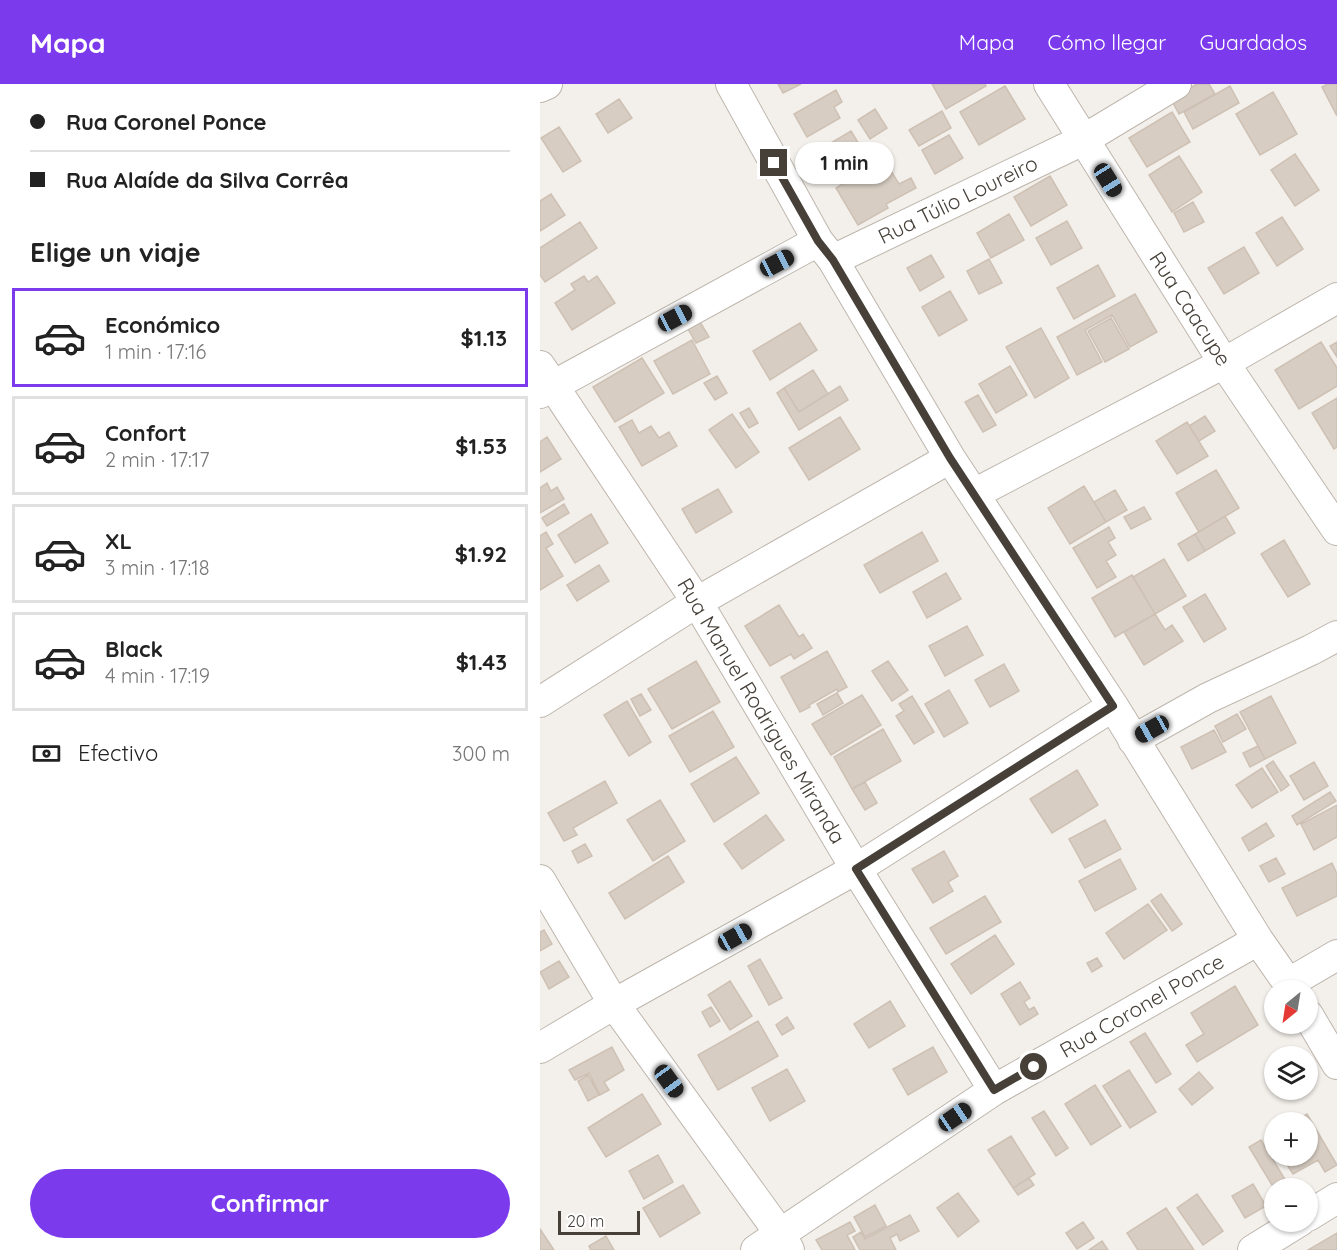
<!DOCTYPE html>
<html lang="es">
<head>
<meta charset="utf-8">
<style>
	:root { --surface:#fff; --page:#f2f2f2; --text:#222; --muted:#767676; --line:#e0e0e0; --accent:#7c3aed }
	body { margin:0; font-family:Quicksand,sans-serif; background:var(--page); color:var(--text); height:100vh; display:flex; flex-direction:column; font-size:22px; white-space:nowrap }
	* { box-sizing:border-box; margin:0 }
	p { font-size:20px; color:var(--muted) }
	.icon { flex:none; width:33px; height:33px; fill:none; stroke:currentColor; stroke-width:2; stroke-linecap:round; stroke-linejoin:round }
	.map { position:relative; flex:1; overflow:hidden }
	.details { display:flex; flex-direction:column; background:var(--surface); width:540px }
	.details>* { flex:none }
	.guide { display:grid; align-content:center; height:132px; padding:0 30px; background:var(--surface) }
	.needle { width:39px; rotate:210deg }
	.fabs { position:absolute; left:724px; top:896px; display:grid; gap:12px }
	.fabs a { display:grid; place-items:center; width:54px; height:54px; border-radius:50%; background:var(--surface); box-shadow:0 2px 4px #0004; font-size:30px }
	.scale { position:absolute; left:18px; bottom:15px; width:82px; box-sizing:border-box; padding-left:6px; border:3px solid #464039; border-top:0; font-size:16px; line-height:21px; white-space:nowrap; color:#464039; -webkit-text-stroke:4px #fff; paint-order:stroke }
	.end { position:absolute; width:27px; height:27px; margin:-14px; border:8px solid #464039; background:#fff; box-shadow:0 0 0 3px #fff }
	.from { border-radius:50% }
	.bubble { position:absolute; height:42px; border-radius:21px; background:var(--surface); box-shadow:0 2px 4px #0004; font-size:20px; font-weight:700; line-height:42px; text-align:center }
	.car { position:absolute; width:18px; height:36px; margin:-18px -9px; border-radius:8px; box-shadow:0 0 4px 2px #0007; background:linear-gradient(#222 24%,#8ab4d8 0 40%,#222 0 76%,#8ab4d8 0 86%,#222 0) }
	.guide b { display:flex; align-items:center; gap:21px; height:57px; font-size:22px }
	.guide b+b { border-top:2px solid var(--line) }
	.guide i { width:15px; height:15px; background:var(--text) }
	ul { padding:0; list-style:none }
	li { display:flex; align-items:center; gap:18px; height:99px; margin:0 12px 9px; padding:0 18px; border:3px solid var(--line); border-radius:0px }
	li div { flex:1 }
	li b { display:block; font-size:22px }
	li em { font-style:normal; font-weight:700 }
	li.on { border-color:var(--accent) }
	li>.icon { width:54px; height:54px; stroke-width:1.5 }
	h2 { padding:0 30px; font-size:27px; line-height:72px }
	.pay { display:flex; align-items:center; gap:15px; height:66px; padding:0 30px; font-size:22px }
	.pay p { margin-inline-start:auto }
	.cta { display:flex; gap:12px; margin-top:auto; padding:12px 30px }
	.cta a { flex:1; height:69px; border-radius:36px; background:var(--accent); color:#fff; font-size:24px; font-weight:700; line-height:69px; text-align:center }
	header { display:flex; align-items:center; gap:36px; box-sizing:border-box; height:84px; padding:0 30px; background:var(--accent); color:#fff }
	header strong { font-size:28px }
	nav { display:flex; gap:33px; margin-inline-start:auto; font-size:21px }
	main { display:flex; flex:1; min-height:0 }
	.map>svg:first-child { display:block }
	.building { fill:#d7cdc3; stroke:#cec1b4; stroke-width:1.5 }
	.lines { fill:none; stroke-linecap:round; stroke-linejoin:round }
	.minor-casing { stroke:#beb6ad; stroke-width:32 }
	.minor { stroke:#fff; stroke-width:30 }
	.route { stroke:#464039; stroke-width:8 }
	.labels { text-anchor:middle; stroke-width:6; stroke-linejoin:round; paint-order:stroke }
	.street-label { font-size:21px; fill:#464039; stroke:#fff }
</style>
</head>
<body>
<header>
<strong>Mapa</strong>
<nav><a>Mapa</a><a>Cómo llegar</a><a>Guardados</a></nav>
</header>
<main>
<section class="details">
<div class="guide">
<b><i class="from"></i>Rua Coronel Ponce</b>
<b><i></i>Rua Alaíde da Silva Corrêa</b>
</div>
<h2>Elige un viaje</h2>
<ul>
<li class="on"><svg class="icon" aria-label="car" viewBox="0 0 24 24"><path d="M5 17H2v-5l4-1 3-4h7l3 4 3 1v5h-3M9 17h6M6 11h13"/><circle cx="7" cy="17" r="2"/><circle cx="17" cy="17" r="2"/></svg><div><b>Económico</b><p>1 min · 17:16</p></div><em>$1.13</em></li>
<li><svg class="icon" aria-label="car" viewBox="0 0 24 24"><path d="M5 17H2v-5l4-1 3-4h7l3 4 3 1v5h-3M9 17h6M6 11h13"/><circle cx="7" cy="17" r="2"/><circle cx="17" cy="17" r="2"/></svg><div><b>Confort</b><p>2 min · 17:17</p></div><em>$1.53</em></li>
<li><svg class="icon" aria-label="car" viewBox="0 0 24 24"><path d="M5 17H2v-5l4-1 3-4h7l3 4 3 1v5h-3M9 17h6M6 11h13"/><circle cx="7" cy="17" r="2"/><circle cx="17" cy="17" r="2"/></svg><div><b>XL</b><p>3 min · 17:18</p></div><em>$1.92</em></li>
<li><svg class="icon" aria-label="car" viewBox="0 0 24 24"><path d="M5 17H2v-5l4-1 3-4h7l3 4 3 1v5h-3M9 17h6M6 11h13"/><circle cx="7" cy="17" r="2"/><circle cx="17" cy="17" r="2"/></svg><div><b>Black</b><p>4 min · 17:19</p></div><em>$1.43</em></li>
</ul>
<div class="pay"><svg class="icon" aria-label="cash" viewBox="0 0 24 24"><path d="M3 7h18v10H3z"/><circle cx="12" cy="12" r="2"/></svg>Efectivo<p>300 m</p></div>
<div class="cta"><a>Confirmar</a></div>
</section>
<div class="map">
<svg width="797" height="1166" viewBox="0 0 797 1166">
	<rect width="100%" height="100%" fill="#f3efea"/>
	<!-- building -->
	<path class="building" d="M238,0h23l-18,9z
		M392,0h53l1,2 -40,23z
		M657,0h12l6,10 -36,20 -8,-15z
		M787,0h10v32l-15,-29z
		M465,2l20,33 -46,26 -19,-33z
		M690,2l9,17 -46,26 -9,-17z
		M296,6l6,12 -8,5 6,11 -33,19 -13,-23z
		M733,8l24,42 -37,21 -24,-41z
		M79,15l13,19 -24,15 -12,-19z
		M335,25l12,19 -17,11 -12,-19z
		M402,27l9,17 -32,18 -10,-16z
		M632,28l18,30 -43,25 -18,-29z
		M19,43l22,34 -18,11 -22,-34z
		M311,47l14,23 -36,22 -15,-23z
		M409,51l14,23 -28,16 -13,-24z
		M755,70l24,36 -24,16 -24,-36z
		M639,72l23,36 -30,20 -23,-37z
		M336,80l4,7 8,-5 11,18 12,-6 5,10 -30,16 2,4 -30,17 -22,-37z
		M510,92l17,29 -36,21 -17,-29z
		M11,110l14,21 -25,16v-30z
		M653,118l11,20 -20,10 -10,-19z
		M469,130l15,26 -33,18 -14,-25z
		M742,133l21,32 -26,17 -21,-33z
		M527,137l15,27 -31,17 -15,-27z
		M40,138l17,26 -52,34 -5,-7v-27z
		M704,163l15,26 -35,21 -16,-26z
		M391,171l13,22 -24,14 -13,-23z
		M449,175l13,24 -23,11 -12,-23z
		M558,181l17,31 -41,23 -17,-31z
		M44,192l4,6 9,-6 18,27 -43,27 -17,-27 20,-13 -4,-6z
		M410,207l17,29 -28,16 -17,-29z
		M595,210l22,38 -27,15 -18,-32 -27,15 17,32 -25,13 -20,-38z
		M571,234l18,31 -24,13 -17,-31z
		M160,238l9,15 -13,6 -8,-14z
		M260,239l17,27 -47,30 -17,-29z
		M501,244l28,50 -34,20 -29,-51z
		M152,256l18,34 -37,20 -19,-33z
		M781,258l16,26v18l-38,23 -24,-39z
		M797,258v15l-7,-11z
		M102,274l22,35 -49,29 -22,-35z
		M470,282l17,29 -31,18 -17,-29z
		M273,286l15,24 -29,18 -15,-24z
		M177,292l10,17 -12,7 -11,-17z
		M300,302l8,14 -49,30 -22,-37 7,-5 15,24z
		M438,311l18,30 -13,7 -18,-30z
		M797,314v49l-3,2 -22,-36z
		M209,324l9,15 -9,5 -9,-15z
		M192,330l27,38 -23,16 -27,-38z
		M665,332l10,15 -16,10 -10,-15z
		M300,333l20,32 -51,31 -20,-32z
		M92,336l7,13 12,-7 8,12 10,-6 8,14 -35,20 -23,-39z
		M647,338l21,34 -31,18 -21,-33z
		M7,353l14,22 -21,13v-30z
		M676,386l23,38 -40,24 -23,-39z
		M7,399l4,8 6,-4 7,12 -24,14v-25z
		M544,402l22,36 -36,22 -22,-36z
		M178,405l14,23 -36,21 -14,-24z
		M575,406l12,20 -21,12 -12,-20z
		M24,420l5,9 -22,13 -5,-8z
		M604,423l7,12 -20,10 -7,-12z
		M51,430l17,29 -33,20 -17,-28z
		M685,432l10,17 -30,18 -10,-17z
		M569,443l6,11 -7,4 8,13 -10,6 10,16 -19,11 -24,-40z
		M6,448l7,12 -7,4 17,28 -23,14v-54z
		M382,448l16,29 -58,32 -16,-28z
		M655,450l10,17 -17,10 -10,-17z
		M744,456l26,44 -22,13 -27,-43z
		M624,475l22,37 -31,18 -22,-37z
		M59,481l10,16 -32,20 -10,-16z
		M406,489l15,26 -34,19 -14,-26z
		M592,491l23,39 -40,23 -23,-39z
		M665,510l21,35 -22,13 -21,-35z
		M239,521l20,32 4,-3 9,14 -18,11 -3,-5 -21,12 -25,-40z
		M615,530l10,16 7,-5 11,16 -39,24 -20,-33z
		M427,542l16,29 -38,21 -16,-30z
		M287,567l20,36 -9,5 -1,-3 -28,16 1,2 -10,5 -19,-35z
		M156,577l24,41 -48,27 -24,-40z
		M348,577l20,29 -16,11 -20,-30z
		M464,580l15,27 -29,16 -15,-27z
		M409,606l19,33 -24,14 -19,-33z
		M297,609l6,10 -20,12 -6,-11z
		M101,610l10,16 -11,6 -9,-17z
		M322,611l19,30 -50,30 -19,-31z
		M372,612l22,36 -20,12 -18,-28 8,-5 -5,-7z
		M731,612l25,47 -31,16 -25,-47z
		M87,617l24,41 -22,14 -25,-41z
		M173,627l21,36 -44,25 -21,-36z
		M697,630l9,15 -23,13 -8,-16z
		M343,645l18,32 -49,28 -18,-32z
		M674,646l12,22 -34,17 -11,-22z
		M718,662l7,13 -15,8 -7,-14z
		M196,673l23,36 -45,29 -23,-38z
		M733,677l16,24 -8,6 -15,-25z
		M774,678l14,24 -24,14 -14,-24z
		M722,684l16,24 -26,16 -16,-23z
		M537,686l21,35 -46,28 -22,-34z
		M65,697l12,22 -44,25 4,7 -13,6 -16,-28z
		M325,698l12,21 -12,7 -13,-21z
		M790,708l6,9 -39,24 -5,-9z
		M120,716l25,41 -32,20 -26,-41z
		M797,721v32l-23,13 -13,-26z
		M226,731l18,25 -42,29 -18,-25z
		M565,736l16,29 -36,19 -16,-29z
		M726,739l8,13 -25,15 -7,-13z
		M45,760l7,12 -14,7 -6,-12z
		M404,767l14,25 -10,6 5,9 -20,12 -21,-34z
		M128,772l16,26 -59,37 -16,-26z
		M736,774l9,16 -16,8 -9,-16z
		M580,775l16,30 -41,22 -16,-30z
		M792,779l5,11v22l-40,20 -15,-28z
		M621,810l21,30 -10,7 -21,-30z
		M445,812l16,26 -55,32 -16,-26z
		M608,820l19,26 -43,29 -18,-26z
		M4,846l8,14 -12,7v-19z
		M455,851l19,29 -43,30 -20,-30z
		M557,874l5,8 -10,6 -5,-9z
		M220,875l22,39 -13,7 -21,-39z
		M19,877l10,16 -20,12 -9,-17z
		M190,897l22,35 -22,14 -22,-35z
		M480,898l10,16 -6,4 5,8 5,-3 4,7 -18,11 -19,-31z
		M695,902l23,39 -61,37 -11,-17 18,-11 -13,-21z
		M350,917l15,25 -36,22 -15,-24z
		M171,923l9,14 -10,6 -8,-15z
		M247,933l7,11 -12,7 -6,-10z
		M218,937l20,35 -60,34 -20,-35z
		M605,949l26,41 -15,9 -26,-41z
		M72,963l12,23 -20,12 5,8 -9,5 -11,-22 -14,7 -6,-10z
		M393,963l14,25 -39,23 -15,-26z
		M247,985l18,32 -35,20 -18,-33z
		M589,986l27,42 -26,16 -27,-42z
		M659,988l14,16 -21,17 -13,-16z
		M48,991l11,20 -11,6 -10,-20z
		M555,1001l26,41 -30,19 -26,-41z
		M102,1010l19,30 -55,33 -18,-29z
		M504,1027l24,37 -12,8 -24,-38z
		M767,1030l30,51 -12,7 -7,-12 -25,14 -12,-19h27v-33h-15z
		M471,1052l24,38 -22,14 -25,-38z
		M721,1056l28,46 -3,2h-11v2l-26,-43z
		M118,1071l15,27 -29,17 -15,-28z
		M489,1094l5,7 -16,10 -5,-7z
		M713,1100l13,22 -21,12 -13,-22z
		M143,1101l17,28 -40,24 -17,-29z
		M418,1109l21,28 -21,16 -21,-29z
		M657,1110l26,37 -20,14 -26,-37z
		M335,1121l11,21 -21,11 -11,-20z
		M626,1124l28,42h-56l-11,-17z
		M370,1131l9,16 -19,10 -3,-7 -7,4 6,12h-36l-7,-13 8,-5 4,7z
		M310,1138l5,9 -8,4 8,15h-33l-6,-10z
		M543,1138l11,16 -17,11 -11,-16z
		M0,1145l14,21h-14z
		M797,1149v17h-29z
		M66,1152l8,14h-23l-2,-4z
		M562,1157l6,9h-19z"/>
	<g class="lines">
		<defs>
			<path id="minor" d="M191,0l87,157 15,19 117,198 163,248 145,234 35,50
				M509,0l175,279 113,167
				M0,3l7,-3
				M293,176l250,-120 93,-56
				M0,282l157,236 159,267 138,221
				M0,309l278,-152
				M434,410l250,-131 113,-65
				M0,618l157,-100 253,-144
				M593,656l75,-42 103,-48 26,-14
				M0,796l74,124 167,231 8,15
				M749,899l48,-28
				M768,931l29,49
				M0,964l74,-44 242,-135 257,-163
				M768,1132l29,-18
				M216,1166l238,-160 264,-150
				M713,1166l47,-29"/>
		</defs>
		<!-- minor casing -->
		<use href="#minor" class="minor-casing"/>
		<!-- minor -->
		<use href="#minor" class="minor"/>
	</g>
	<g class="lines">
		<!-- route -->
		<path class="route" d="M234,79l44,78 15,19 117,198 163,248 -257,163 138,221 40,-23"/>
	</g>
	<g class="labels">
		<!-- street labels -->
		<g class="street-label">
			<text transform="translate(418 116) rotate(-26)" y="7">Rua Túlio Loureiro</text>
			<text transform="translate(650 225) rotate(57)" y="7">Rua Caacupe</text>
			<text transform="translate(221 627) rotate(59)" y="7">Rua Manuel Rodrigues Miranda</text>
			<text transform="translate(602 922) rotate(-30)" y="7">Rua Coronel Ponce</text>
		</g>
	</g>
</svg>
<div class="fabs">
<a><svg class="needle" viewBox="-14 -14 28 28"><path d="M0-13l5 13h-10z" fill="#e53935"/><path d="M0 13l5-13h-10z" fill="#767676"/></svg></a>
<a><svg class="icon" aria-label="layers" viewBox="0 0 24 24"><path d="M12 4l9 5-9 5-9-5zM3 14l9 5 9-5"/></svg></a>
<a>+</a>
<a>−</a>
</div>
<div class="scale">20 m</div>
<i class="end from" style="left:494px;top:983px"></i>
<i class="end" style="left:234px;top:79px"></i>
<div class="bubble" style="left:255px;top:58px;width:99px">1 min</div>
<i class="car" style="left:568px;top:96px;rotate:148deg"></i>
<i class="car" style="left:237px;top:179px;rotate:62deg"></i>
<i class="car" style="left:135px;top:234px;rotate:62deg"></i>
<i class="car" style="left:612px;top:645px;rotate:241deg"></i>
<i class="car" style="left:195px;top:853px;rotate:61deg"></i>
<i class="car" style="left:129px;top:997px;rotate:144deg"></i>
<i class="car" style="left:415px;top:1033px;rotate:56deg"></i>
</div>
</main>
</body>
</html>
